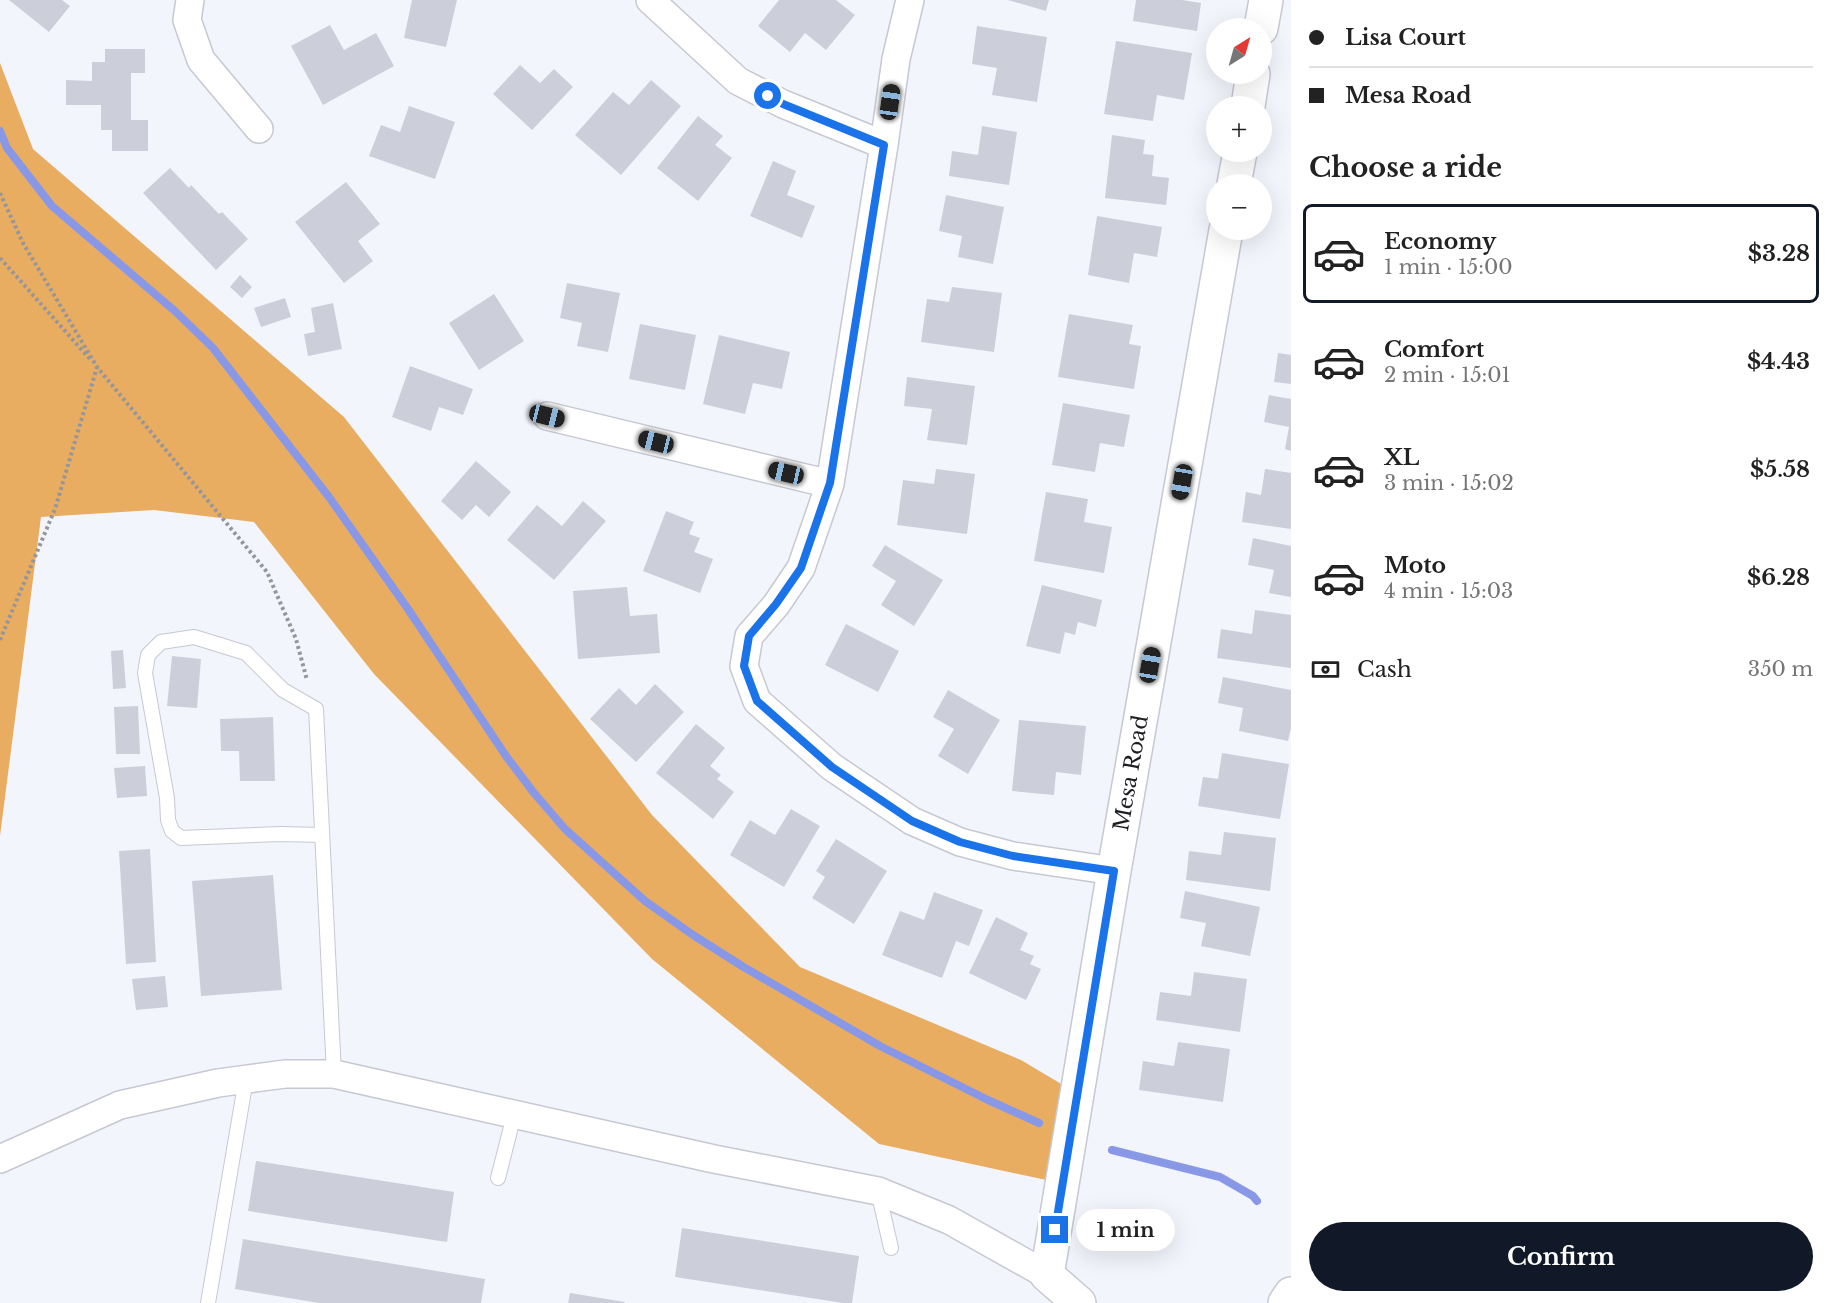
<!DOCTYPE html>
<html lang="en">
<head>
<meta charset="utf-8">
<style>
	:root { --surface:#fff; --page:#f2f2f2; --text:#222; --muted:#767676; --line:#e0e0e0; --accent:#111827 }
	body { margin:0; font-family:"Libre Baskerville",serif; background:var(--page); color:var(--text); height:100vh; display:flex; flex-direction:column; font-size:22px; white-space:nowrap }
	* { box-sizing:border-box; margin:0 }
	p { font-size:20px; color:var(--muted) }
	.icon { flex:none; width:33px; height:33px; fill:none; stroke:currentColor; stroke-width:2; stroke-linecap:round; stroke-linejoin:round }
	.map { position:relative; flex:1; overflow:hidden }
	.drawer { display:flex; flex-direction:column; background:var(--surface); width:540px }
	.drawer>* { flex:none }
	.hud { display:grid; align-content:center; height:132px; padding:0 18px; background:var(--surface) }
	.needle { width:39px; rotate:37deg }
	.tools { position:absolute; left:1206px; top:18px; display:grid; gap:12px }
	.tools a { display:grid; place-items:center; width:66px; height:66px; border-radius:50%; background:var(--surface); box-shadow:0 6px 24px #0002; font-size:30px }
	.end { position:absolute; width:27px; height:27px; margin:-14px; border:8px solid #1a73e8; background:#fff; box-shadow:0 0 0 3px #fff }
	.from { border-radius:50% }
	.bubble { position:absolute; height:42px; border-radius:21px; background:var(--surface); box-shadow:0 6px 24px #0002; font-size:20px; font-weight:700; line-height:42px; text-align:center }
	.car { position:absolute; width:18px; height:36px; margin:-18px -9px; border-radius:8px; box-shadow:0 0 4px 2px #0007; background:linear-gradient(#222 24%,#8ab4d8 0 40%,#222 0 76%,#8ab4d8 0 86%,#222 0) }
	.hud b { display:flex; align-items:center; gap:21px; height:57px; font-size:22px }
	.hud b+b { border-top:2px solid var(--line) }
	.hud i { width:15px; height:15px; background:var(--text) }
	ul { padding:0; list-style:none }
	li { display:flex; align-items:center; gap:18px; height:99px; margin:0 12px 9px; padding:0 6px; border:3px solid transparent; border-radius:9px }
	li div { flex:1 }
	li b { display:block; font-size:22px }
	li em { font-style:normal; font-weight:700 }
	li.on { border-color:var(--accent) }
	li>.icon { width:54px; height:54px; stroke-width:1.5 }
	h2 { padding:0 18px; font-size:27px; line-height:72px }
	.pay { display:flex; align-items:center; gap:15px; height:66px; padding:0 18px; font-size:22px }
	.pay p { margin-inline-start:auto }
	.action { display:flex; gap:12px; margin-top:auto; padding:12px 18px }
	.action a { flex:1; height:69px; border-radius:36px; background:var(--accent); color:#fff; font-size:24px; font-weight:700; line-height:69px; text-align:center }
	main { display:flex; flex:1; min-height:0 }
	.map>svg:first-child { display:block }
	.forest { fill:#e9ad61 }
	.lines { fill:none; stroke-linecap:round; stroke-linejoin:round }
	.stream { stroke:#8998e6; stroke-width:8 }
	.building { fill:#cccfd9 }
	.lane-casing { stroke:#c6c8d2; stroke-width:16 }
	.street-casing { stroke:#c6c8d2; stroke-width:30 }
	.secondary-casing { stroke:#c6c8d2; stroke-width:36 }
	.path { stroke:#95969c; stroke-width:4; stroke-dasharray:3 3; stroke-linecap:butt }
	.lane { stroke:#fff; stroke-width:14 }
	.street { stroke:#fff; stroke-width:27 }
	.secondary { stroke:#fff; stroke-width:33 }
	.route { stroke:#1a73e8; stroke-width:8 }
	.labels { text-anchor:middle; stroke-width:4.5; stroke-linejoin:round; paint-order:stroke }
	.street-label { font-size:21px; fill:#1d1e22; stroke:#fff }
</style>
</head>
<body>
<main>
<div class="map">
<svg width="1291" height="1303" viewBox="0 0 1291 1303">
	<rect width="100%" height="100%" fill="#f3f5fd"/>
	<!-- forest -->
	<path class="forest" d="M0,63l33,86 311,268 308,398 148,152 221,93 47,28 -17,93 -172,-37 -227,-185 -278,-285 -120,-152 -100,-12 -113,7 -41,319z"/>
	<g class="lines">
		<!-- stream -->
		<path class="stream" d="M0,131l7,17 45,58 124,106 37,36 116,149 79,112 98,147 28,37 31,36 80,72 48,34 49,31 138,80 108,54 51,23
			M1112,1150l108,27 33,19 4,5"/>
	</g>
	<!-- building -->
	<path class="building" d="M9,0h53l8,6 -21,26z
		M412,0h45l-11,47 -42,-9z
		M779,0h57l19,15 -29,35 -21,-17 -15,19 -32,-26z
		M1008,0h41l-3,11z
		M1136,0h46l19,3 -4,28 -64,-10z
		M330,25l14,25 32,-17 18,33 -71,39 -32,-59z
		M977,26l70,11 -10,65 -45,-7 5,-27 -25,-4z
		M1116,41l76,12 -8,47 -27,-5 -4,26 -49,-7z
		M105,49h40v24h-14v47h17v31h-36v-21h-11v-25h-35v-25l26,1v-19h13z
		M520,65l20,18 14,-14 19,18 -41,43 -39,-36z
		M651,80l30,26 -60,69 -46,-40 38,-43 16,13z
		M409,106l46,16 -20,57 -66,-23 12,-31 19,7z
		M698,116l25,20 -8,9 17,13 -34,43 -41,-33z
		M982,126l35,6 -8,53 -60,-9 3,-25 26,4z
		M1112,135l33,5 -2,14 11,1 -2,21 17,2 -3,27 -61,-7z
		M773,161l23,10 -9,24 28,11 -13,32 -52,-22z
		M170,168l19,20 2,-3 28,29 3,-2 26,27 -32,31 -73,-77z
		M346,182l34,42 -22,17 15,20 -29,22 -49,-61z
		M946,195l58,12 -11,57 -35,-7 4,-21 -23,-5z
		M1097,216l65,11 -5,30 -23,-4 -5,30 -41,-8z
		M240,275l12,12 -10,11 -12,-11z
		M567,283l53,10 -12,59 -31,-6 5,-23 -22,-5z
		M952,287l50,6 -8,59 -73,-10 6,-43 22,3z
		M494,294l30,47 -45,29 -30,-47z
		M285,298l6,19 -30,10 -7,-19z
		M333,303l9,46 -34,7 -4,-22 11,-2 -4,-24z
		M1069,314l64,11 -4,19 12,2 -7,43 -76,-12z
		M640,324l56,11 -11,55 -56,-11z
		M719,335l71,17 -8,37 -29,-6 -8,31 -42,-10z
		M1278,353l13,2v29l-17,-2z
		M410,366l63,23 -10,26 -24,-8 -8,24 -39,-14z
		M907,377l68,9 -8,59 -40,-5 5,-31 -28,-3z
		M1269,395l22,4v52l-6,-2 4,-22 -25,-5z
		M1063,403l67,12 -6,32 -24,-4 -5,29 -43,-7z
		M476,461l35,31 -22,25 -13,-12 -14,15 -21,-19z
		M936,469l39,5 -8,60 -70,-9 6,-45 31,4z
		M1265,469l26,4v56l-49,-7 4,-30 15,3z
		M1046,492l42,7 -4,23 28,5 -8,46 -70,-12z
		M583,501l23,20 -52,59 -47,-40 30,-35 25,21z
		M666,511l28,11 -5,12 11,4 -6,14 19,7 -13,34 -57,-22z
		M1253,538l38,8v51l-22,-4 5,-23 -26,-5z
		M885,545l58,35 -29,46 -33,-21 15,-24 -24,-15z
		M1042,585l60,15 -6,27 -18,-5 -3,13 -10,-3 -5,22 -34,-8z
		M627,587l3,29 27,-2 3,39 -82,6 -5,-68z
		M1255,610l36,5v53l-74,-10 4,-29 31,5z
		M846,624l53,27 -21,41 -53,-27z
		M123,650l3,38 -13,1 -2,-38z
		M172,656l29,3 -4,49 -30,-2z
		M1223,677l68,13v38l-3,13 -49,-10 4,-23 -25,-5z
		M655,684l29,28 -48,50 -46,-43 29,-31 17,17z
		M948,690l52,30 -32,54 -30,-18 16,-27 -21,-12z
		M138,706l2,48h-24l-2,-47z
		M273,717l2,64h-35l-1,-30h-18l-1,-32z
		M1019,720l67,6 -5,49 -25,-3 -2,23 -42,-4z
		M696,724l29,24 -15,18 11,9 -4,4 17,13 -21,27 -57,-46z
		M1222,753l67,11 -9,55 -82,-13 5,-29 15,2z
		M145,766l2,30 -30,2 -3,-30z
		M791,809l29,17 -36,61 -54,-32 20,-35 25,15z
		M1224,832l52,6 -6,53 -84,-11 3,-29 32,4z
		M836,839l51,32 -33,53 -42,-26 13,-21 -9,-6z
		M150,849l6,113 -30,2 -7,-113z
		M273,875l9,115 -81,6 -9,-115z
		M1185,891l75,16 -10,49 -49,-10 5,-23 -26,-5z
		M934,892l49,18 -14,36 -13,-5 -14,37 -60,-23 18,-44 24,9z
		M996,917l32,16 -8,17 14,6 -4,8 11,5 -15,31 -57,-27z
		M1194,972l53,7 -7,53 -84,-12 4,-28 31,4z
		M165,976l3,31 -32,3 -4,-31z
		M1178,1042l52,7 -7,53 -84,-12 4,-29 31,5z
		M256,1161l198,31 -7,50 -199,-31z
		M682,1228l177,28 -7,47h-9l-168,-26z
		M243,1239l242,40 -4,24h-162l-84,-14z
		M570,1293l55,9 -1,1h-56z"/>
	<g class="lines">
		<defs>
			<path id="lane" d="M322,835l-42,-1 -99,4 -9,-7 -4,-11 -1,-22 -22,-125 3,-18 13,-13 33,-5 52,16 37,37 33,19 18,365
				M498,1178l16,-63
				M878,1191l13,57
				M208,1303l38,-224"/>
			<path id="street" d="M190,0l-3,20 14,40 58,69
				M650,0l88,81 45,23 101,41
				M910,0l-14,59 -12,86 -54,339 -29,84 -25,37 -27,31 -5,30 13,35 75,66 80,54 48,21 53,14 101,15
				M547,416l283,68
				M0,1159l120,-54 98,-22 67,-9h49l380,85 164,32 71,29 98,55"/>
			<path id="secondary" d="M1261,28l5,-28
				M1248,106l5,-32
				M1234,184l6,-32
				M1079,1303l-32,-28 67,-404 112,-641
				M1285,1303l6,-9"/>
		</defs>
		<!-- lane casing -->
		<use href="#lane" class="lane-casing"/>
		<!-- street casing -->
		<use href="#street" class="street-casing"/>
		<!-- secondary casing -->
		<use href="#secondary" class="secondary-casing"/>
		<!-- path -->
		<path class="path" d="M0,193l23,50 74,124 170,205 29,67 11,41
			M0,258l90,101
			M0,640l55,-131 42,-142"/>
		<!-- lane -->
		<use href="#lane" class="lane"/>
		<!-- street -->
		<use href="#street" class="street"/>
		<!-- secondary -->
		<use href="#secondary" class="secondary"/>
	</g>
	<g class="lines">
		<!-- route -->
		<path class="route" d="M768,96l15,8 101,41 -54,338 -29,85 -25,36 -27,32 -5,30 13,35 75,66 80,54 48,21 53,14 101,15 -59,359"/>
	</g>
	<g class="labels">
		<!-- street labels -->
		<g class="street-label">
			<text transform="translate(1131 773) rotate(-80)" y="7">Mesa Road</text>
		</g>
	</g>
</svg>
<div class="tools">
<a><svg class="needle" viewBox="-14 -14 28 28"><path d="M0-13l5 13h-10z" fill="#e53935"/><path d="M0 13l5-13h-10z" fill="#767676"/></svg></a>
<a>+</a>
<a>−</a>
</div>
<i class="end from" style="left:768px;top:96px"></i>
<i class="end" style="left:1055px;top:1230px"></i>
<div class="bubble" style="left:1076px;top:1209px;width:99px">1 min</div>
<i class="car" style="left:890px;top:102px;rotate:8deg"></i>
<i class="car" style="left:547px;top:416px;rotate:104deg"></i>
<i class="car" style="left:656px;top:442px;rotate:284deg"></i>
<i class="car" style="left:786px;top:473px;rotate:283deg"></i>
<i class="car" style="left:1182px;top:482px;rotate:190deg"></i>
<i class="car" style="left:1150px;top:665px;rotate:10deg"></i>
</div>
<section class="drawer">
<div class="hud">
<b><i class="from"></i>Lisa Court</b>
<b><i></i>Mesa Road</b>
</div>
<h2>Choose a ride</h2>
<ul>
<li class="on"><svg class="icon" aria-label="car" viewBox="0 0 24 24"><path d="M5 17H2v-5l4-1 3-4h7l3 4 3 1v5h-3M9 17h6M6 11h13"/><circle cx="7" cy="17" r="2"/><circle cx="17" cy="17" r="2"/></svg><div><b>Economy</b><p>1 min · 15:00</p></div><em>$3.28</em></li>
<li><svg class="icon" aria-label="car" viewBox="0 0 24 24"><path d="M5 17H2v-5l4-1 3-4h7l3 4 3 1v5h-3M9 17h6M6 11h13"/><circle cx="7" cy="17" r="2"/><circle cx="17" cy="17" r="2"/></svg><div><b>Comfort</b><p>2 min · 15:01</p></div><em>$4.43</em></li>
<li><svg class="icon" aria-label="car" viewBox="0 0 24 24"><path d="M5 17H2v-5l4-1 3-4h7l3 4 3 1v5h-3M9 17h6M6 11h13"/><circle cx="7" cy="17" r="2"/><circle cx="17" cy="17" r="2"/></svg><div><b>XL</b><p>3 min · 15:02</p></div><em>$5.58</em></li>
<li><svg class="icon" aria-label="car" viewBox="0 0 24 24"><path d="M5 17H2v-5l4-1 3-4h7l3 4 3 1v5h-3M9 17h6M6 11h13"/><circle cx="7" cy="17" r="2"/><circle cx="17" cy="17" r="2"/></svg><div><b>Moto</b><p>4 min · 15:03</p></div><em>$6.28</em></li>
</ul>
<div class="pay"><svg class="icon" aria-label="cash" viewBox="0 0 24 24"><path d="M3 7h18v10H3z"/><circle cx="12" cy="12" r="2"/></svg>Cash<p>350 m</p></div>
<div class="action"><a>Confirm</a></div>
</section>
</main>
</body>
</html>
